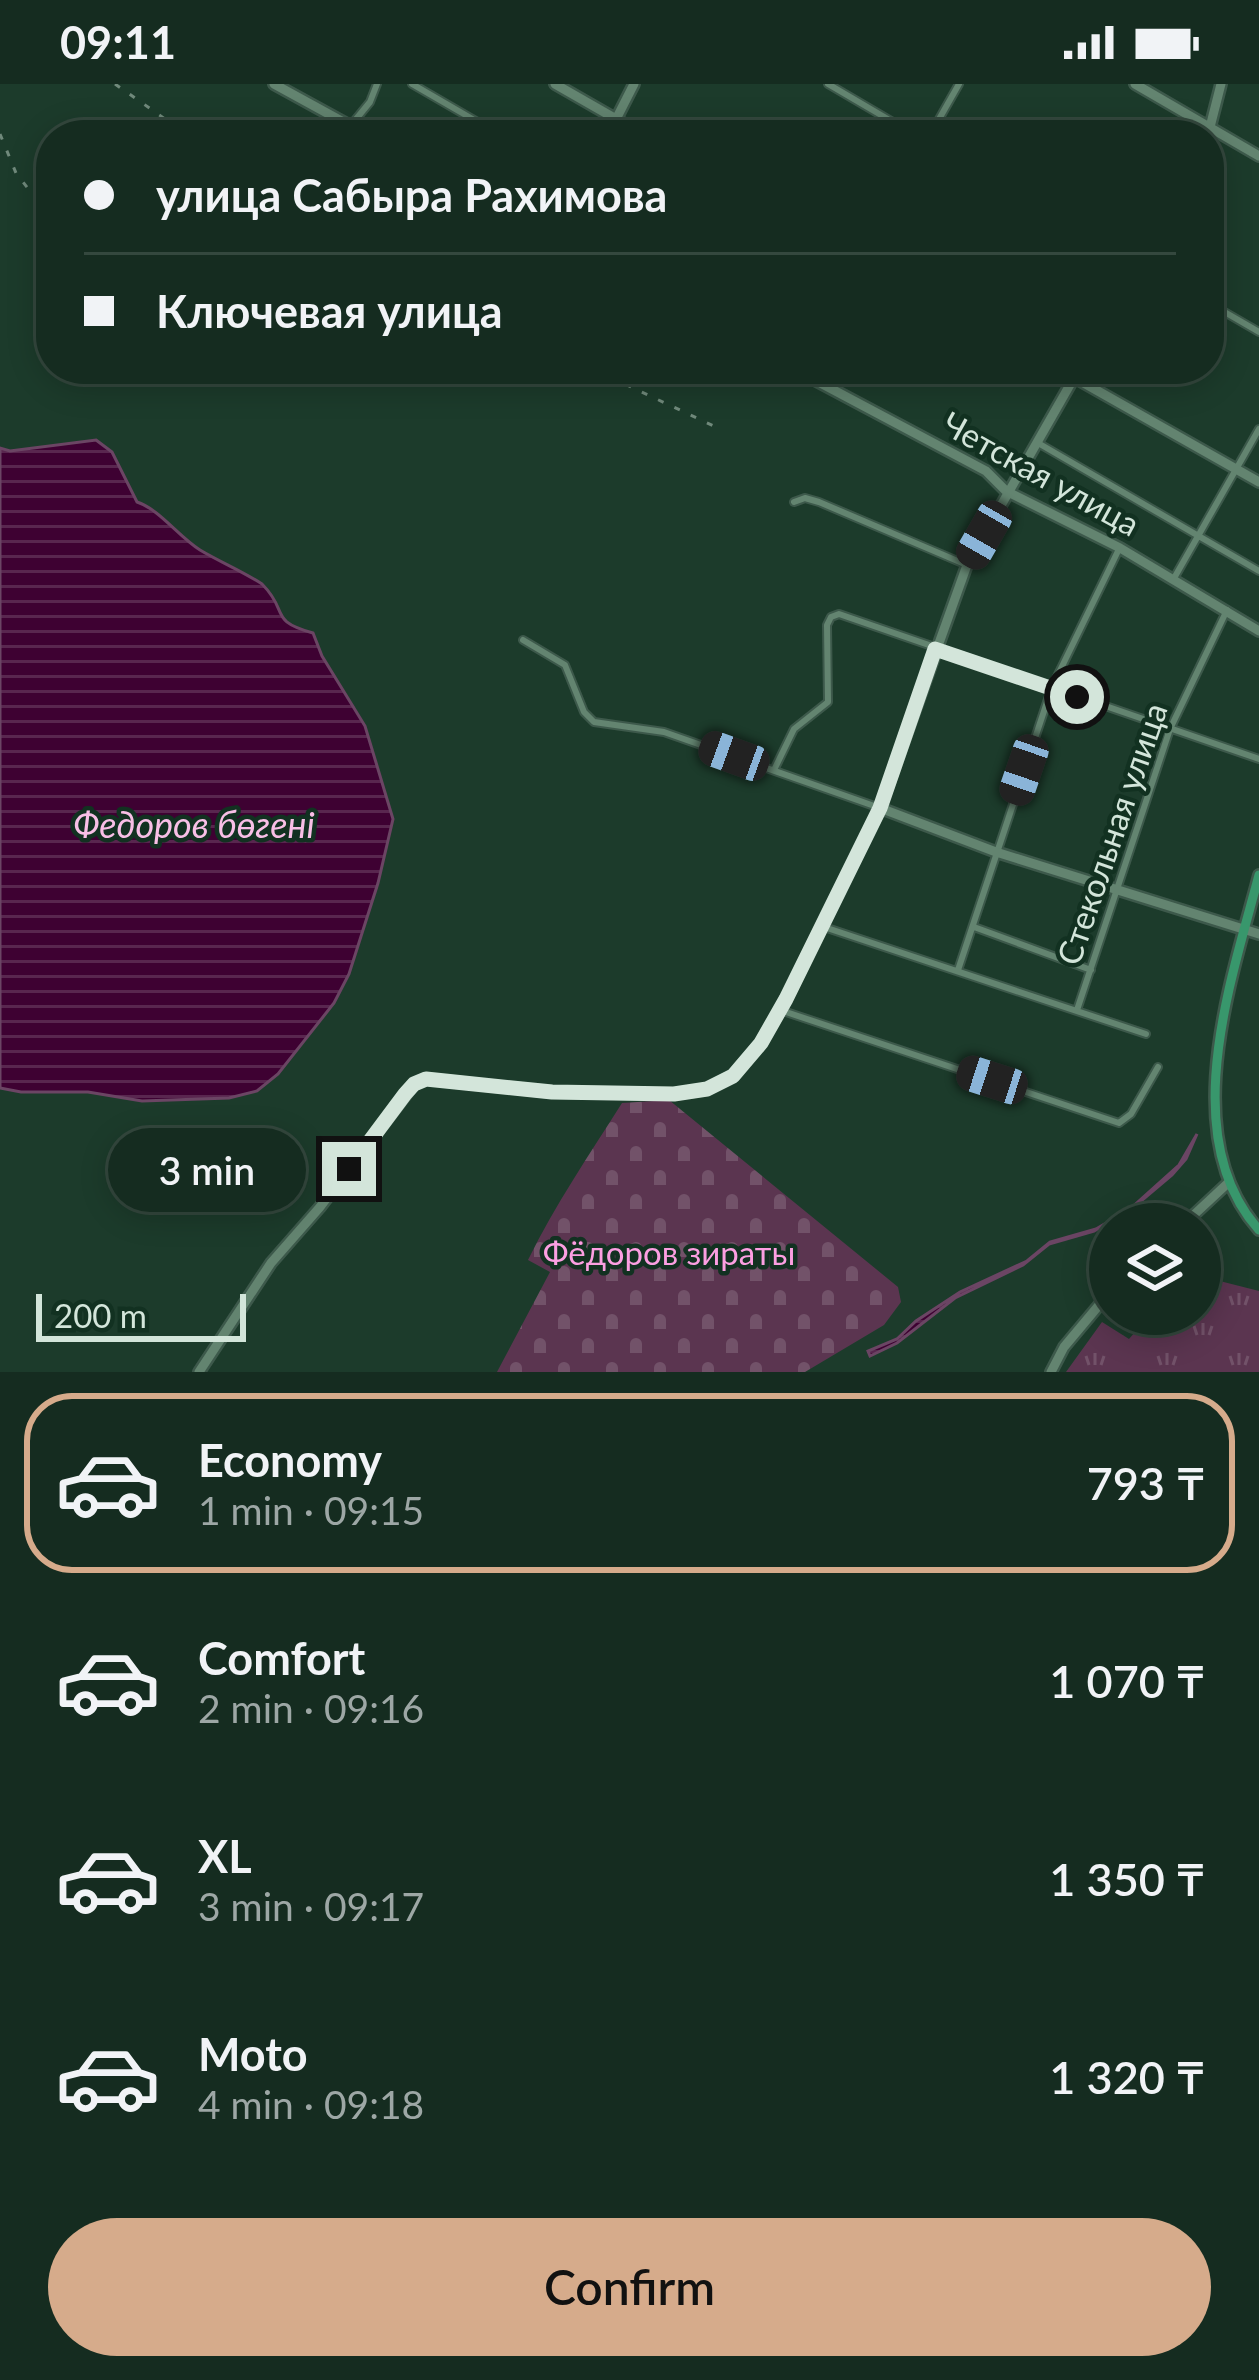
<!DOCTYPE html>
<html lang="en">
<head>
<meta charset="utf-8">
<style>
	:root { --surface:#152c20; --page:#1e3429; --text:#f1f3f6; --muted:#9da7a5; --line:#34483e; --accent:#d6ab8b }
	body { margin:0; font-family:Lato,sans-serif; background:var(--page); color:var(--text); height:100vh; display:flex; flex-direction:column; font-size:45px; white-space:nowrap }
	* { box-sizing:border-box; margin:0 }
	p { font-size:39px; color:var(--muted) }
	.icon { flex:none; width:66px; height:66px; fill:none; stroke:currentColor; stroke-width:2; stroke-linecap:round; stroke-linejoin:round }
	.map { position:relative; height:1288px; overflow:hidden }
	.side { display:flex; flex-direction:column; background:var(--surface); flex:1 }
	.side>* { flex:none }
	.top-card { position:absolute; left:36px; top:36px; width:1188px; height:264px; border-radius:48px; box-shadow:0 6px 30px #0003,0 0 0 3px var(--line); display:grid; align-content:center; height:264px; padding:0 48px; background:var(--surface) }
	.buttons { position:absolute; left:1089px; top:1119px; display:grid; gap:24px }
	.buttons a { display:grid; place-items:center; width:132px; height:132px; border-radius:50%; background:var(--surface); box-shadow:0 6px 30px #0003,0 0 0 3px var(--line); font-size:60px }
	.scale { position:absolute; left:36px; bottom:30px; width:210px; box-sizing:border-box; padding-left:12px; border:6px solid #d3e5da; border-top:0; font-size:33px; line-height:42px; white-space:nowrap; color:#d3e5da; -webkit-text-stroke:9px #123121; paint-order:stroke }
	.end { position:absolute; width:54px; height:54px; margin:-27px; border:15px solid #d3e5da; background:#111; box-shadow:0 0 0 6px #111 }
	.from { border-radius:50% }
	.bubble { position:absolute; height:84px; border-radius:42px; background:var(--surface); box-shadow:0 6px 30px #0003,0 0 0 3px var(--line); font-size:39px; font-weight:600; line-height:84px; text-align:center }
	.car { position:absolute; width:36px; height:72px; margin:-36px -18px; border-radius:15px; box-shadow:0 0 9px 3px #0007; background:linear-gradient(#222 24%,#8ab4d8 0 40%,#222 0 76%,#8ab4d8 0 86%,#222 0) }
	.top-card b { display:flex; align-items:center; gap:42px; height:114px; font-size:45px }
	.top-card b+b { border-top:3px solid var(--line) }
	.top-card i { width:30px; height:30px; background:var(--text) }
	ul { padding:21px 0 0; list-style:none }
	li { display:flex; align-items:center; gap:36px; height:180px; margin:0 24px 18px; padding:0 24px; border:6px solid transparent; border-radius:48px }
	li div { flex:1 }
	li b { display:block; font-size:45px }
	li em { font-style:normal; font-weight:600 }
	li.on { border-color:var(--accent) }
	li>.icon { width:108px; height:108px; stroke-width:1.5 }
	.cta { display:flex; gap:24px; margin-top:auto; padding:24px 48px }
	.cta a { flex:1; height:138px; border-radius:72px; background:var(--accent); color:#111; font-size:48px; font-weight:600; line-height:138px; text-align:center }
	.status { display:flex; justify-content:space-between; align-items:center; height:84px; padding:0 60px; background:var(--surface); direction:ltr }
	.status svg { height:33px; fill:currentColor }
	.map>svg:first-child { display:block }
	.grass { fill:url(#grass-tufts) }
	.cemetery { fill:url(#cemetery-stones) }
	.water { fill:url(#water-rules); stroke:#6b4564; stroke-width:3 }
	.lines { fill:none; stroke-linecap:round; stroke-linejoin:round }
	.street-casing { stroke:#3d594b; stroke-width:10 }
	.secondary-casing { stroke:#3d594b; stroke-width:14 }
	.primary-casing { stroke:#3d594b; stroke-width:14 }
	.street { stroke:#638470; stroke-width:6 }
	.secondary { stroke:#638470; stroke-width:9 }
	.primary { stroke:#38976c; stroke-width:9 }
	.rail { stroke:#70897b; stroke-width:3; stroke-dasharray:6 12; stroke-linecap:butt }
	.route { stroke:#d3e5da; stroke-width:15 }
	.labels { text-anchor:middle; stroke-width:9; stroke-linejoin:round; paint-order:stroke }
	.street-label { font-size:33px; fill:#d3e5da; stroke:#123121 }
	.park-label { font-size:33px; fill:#fc9fe2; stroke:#123121 }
	.water-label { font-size:36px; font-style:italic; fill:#f8bfe6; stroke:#123121 }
</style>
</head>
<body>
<div class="status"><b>09:11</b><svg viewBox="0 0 49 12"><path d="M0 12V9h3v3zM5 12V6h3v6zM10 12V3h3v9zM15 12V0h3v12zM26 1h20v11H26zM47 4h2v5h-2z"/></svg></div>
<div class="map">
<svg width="1259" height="1288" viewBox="0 0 1259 1288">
	<defs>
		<pattern id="grass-tufts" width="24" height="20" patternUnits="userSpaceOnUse" patternTransform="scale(3)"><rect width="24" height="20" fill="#5b3550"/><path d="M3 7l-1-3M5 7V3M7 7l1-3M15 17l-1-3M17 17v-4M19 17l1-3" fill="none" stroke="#725269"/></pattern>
		<pattern id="cemetery-stones" width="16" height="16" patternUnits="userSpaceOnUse" patternTransform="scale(3)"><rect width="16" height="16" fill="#5b3550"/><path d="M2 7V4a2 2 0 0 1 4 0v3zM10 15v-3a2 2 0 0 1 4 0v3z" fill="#725269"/></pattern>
		<pattern id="water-rules" width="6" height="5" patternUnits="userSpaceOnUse" patternTransform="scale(3)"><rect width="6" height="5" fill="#3e0132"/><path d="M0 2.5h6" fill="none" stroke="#59264f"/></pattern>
	</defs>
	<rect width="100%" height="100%" fill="#1c3b2b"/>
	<!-- grass -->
	<path class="grass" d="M1200,1192l59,15v81h-193l36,-50 27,17 22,-25h49z"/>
	<!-- cemetery -->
	<path class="cemetery" d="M669,1016l229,187 3,15 -17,23 -79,47h-308l53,-100 -22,-12c27,-55 61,-105 94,-157z"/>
	<!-- water -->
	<path class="water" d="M96,356l16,12 25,50c22,7 42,35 63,48 20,12 42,21 62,34 28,28 5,36 51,49l9,23 43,70 28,93 -15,64 -29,91 -15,29 -56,71 -21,17 -28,7 -87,3 -54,-9h-67l-21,-4v-640l10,3z
		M1197,1050l-11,25 -14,16 -38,32 -40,24 -45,13 -26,21 -68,33 -58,45 -27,13 -2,-5 29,-12 19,-18 44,-29 67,-31 23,-19 46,-13 34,-20 49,-44z"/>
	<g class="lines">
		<defs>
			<path id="street" d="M412,0l88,51
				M828,0l87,51
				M343,51l27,-33 7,-18
				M930,51l29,-51
				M1209,219l50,29
				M1038,359l221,128
				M794,418l11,-4 14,4 148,63
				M1173,496l86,-151
				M523,556l42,25 19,47 10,10 70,10 216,76
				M774,686l20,-41 34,-27 -1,-77 4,-8 8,-3 420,145
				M821,842l325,108
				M974,843l117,43
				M958,886l94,-283 67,-138
				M780,926l339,113 12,-9 27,-47
				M1077,926l93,-281 57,-119"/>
			<path id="secondary" d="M274,0l93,51
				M555,0l89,51
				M1135,0l124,72
				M608,51l26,-51
				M1208,51l13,-51
				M794,285l192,102 20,20 114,57 139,83
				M1059,285l200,113
				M880,724l116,44 263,82
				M1184,1140l44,-41
				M199,1288l72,-109 49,-56 94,-123 12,-5 126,13 122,2 34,-5 25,-14 28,-32 25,-44 94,-191 87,-243 112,-196
				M1051,1288l13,-25 46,-55"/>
			<path id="primary" d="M1259,791c-28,106 -83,262 0,355"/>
		</defs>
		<!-- street casing -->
		<use href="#street" class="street-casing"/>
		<!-- secondary casing -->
		<use href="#secondary" class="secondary-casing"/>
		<!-- primary casing -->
		<use href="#primary" class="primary-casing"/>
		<!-- street -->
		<use href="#street" class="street"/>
		<!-- secondary -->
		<use href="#secondary" class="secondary"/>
		<!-- primary -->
		<use href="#primary" class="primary"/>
		<!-- rail -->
		<path class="rail" d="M115,0l73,51
			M0,50l16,39 35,45
			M593,285l125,59"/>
	</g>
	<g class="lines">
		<!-- route -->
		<path class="route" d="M349,1085l56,-75 9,-10 12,-5 126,13 122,2 33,-5 26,-13 28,-33 25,-44 94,-191 55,-159 142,48"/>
	</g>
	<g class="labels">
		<!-- street labels -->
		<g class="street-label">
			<text transform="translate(1041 390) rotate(29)" y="12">Четская улица</text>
			<text transform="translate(1112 750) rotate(-71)" y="12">Стекольная улица</text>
		</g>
		<!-- park labels -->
		<g class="park-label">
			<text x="669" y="1181">Фёдоров зираты</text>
		</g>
		<!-- water labels -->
		<g class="water-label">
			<text x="194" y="754">Федоров бөгені</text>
		</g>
	</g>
</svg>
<div class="buttons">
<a><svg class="icon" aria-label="layers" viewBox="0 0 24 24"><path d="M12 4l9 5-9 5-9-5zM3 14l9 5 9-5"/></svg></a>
</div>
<div class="scale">200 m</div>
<i class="end from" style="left:1077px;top:613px"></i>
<i class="end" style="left:349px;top:1085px"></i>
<div class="bubble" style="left:108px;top:1044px;width:198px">3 min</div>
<i class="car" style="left:984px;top:451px;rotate:210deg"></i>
<i class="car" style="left:734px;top:672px;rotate:290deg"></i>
<i class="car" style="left:1024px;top:686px;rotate:199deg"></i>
<i class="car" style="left:992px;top:996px;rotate:288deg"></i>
<div class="top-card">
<b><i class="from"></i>улица Сабыра Рахимова</b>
<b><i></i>Ключевая улица</b>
</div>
</div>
<section class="side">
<ul>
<li class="on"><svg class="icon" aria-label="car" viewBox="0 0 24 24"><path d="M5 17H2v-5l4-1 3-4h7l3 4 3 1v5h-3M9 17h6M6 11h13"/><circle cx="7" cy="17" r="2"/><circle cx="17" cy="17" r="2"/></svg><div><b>Economy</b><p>1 min · 09:15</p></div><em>793 ₸</em></li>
<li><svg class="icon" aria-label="car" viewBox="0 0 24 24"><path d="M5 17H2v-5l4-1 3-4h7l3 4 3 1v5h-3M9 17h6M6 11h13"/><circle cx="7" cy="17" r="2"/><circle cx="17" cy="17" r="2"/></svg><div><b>Comfort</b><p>2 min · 09:16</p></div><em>1 070 ₸</em></li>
<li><svg class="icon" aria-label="car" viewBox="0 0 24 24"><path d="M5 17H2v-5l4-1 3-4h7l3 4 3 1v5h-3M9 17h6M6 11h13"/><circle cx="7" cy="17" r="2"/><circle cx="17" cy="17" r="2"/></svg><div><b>XL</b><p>3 min · 09:17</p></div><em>1 350 ₸</em></li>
<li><svg class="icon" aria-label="car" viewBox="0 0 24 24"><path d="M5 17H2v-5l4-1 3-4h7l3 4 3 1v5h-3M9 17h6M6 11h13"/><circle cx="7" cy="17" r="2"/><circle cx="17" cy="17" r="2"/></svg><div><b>Moto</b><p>4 min · 09:18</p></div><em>1 320 ₸</em></li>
</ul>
<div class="cta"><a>Confirm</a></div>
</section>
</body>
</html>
